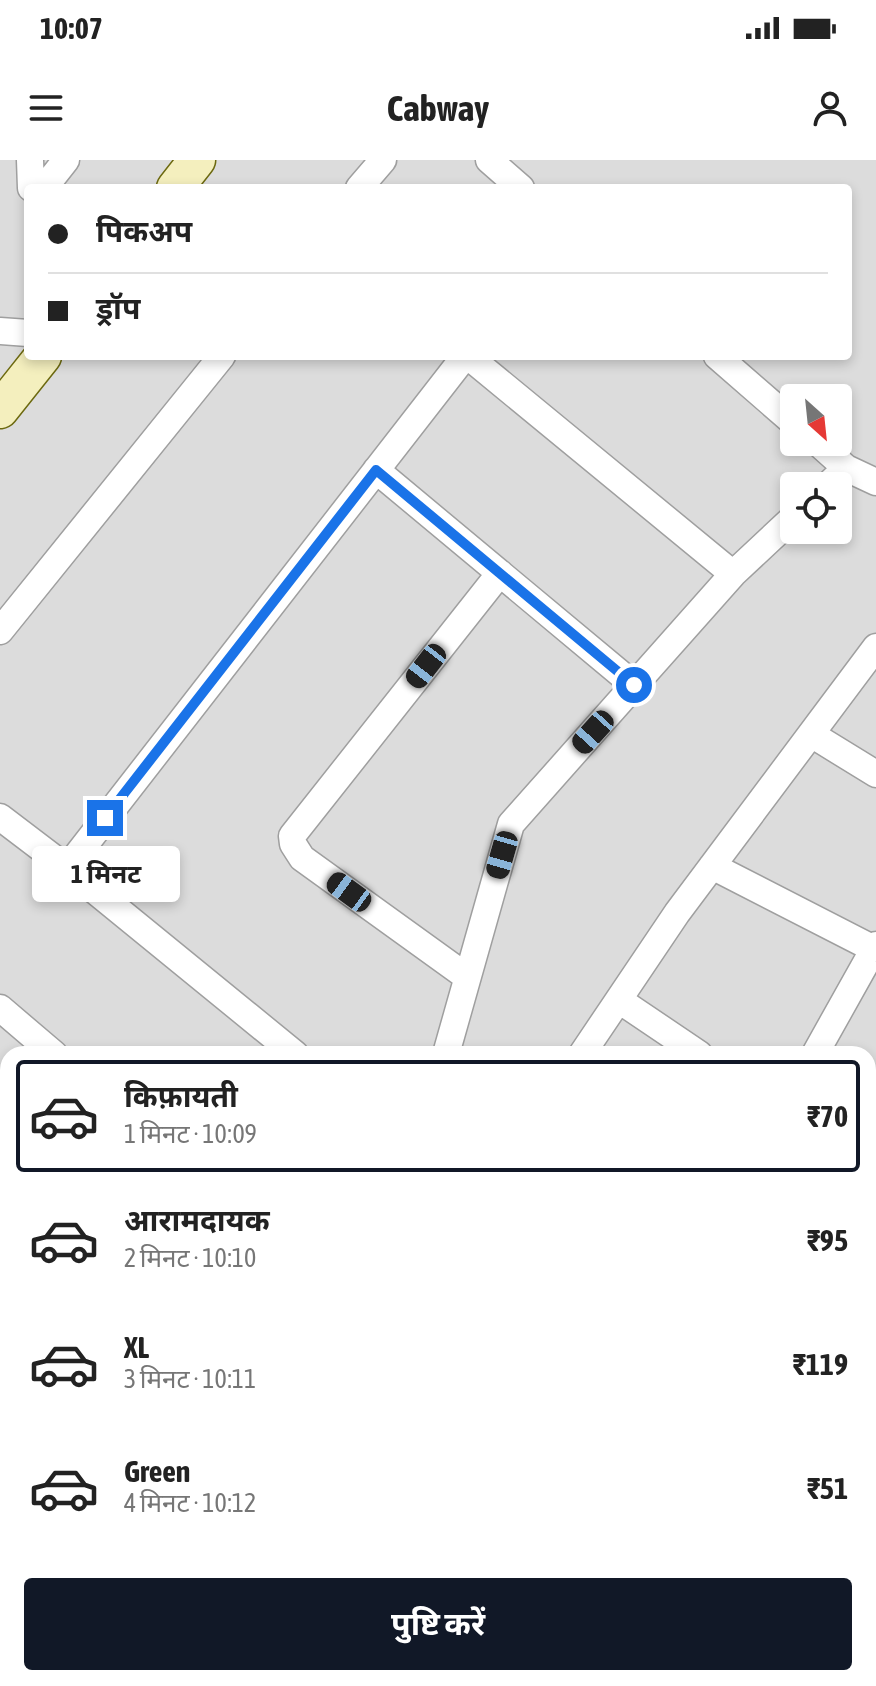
<!DOCTYPE html>
<html lang="hi">
<head>
<meta charset="utf-8">
<style>
	:root { --surface:#fff; --page:#f6f6f6; --text:#222; --muted:#767676; --line:#e0e0e0; --accent:#111827 }
	body { margin:0; font-family:"Asap Condensed","Noto Sans Devanagari",sans-serif; background:var(--page); color:var(--text); height:100vh; display:flex; flex-direction:column; font-size:30px; white-space:nowrap }
	* { box-sizing:border-box; margin:0 }
	p { font-size:26px; color:var(--muted) }
	.icon { flex:none; width:44px; height:44px; fill:none; stroke:currentColor; stroke-width:2; stroke-linecap:round; stroke-linejoin:round }
	.map { position:relative; flex:1; overflow:hidden }
	.drawer { position:absolute; left:0px; top:886px; width:876px; height:640px; display:flex; flex-direction:column; background:var(--surface); border-radius:24px 24px 0 0; box-shadow:0 4px 12px #0003 }
	.drawer>* { flex:none }
	.hud { position:absolute; left:24px; top:24px; width:828px; height:176px; border-radius:8px; box-shadow:0 4px 12px #0003; display:grid; align-content:center; height:176px; padding:0 24px; background:var(--surface) }
	.needle { width:52px; rotate:153deg }
	.buttons { position:absolute; left:780px; top:224px; display:grid; gap:16px }
	.buttons a { display:grid; place-items:center; width:72px; height:72px; border-radius:8px; background:var(--surface); box-shadow:0 4px 12px #0003; font-size:40px }
	.end { position:absolute; width:36px; height:36px; margin:-18px; border:10px solid #1a73e8; background:#fff; box-shadow:0 0 0 4px #fff }
	.from { border-radius:50% }
	.bubble { position:absolute; height:56px; border-radius:8px; background:var(--surface); box-shadow:0 4px 12px #0003; font-size:26px; font-weight:700; line-height:56px; text-align:center }
	.car { position:absolute; width:24px; height:48px; margin:-24px -12px; border-radius:10px; box-shadow:0 0 6px 2px #0007; background:linear-gradient(#222 24%,#8ab4d8 0 40%,#222 0 76%,#8ab4d8 0 86%,#222 0) }
	.hud b { display:flex; align-items:center; gap:28px; height:76px; font-size:30px }
	.hud b+b { border-top:2px solid var(--line) }
	.hud i { width:20px; height:20px; background:var(--text) }
	ul { padding:14px 0 0; list-style:none }
	li { display:flex; align-items:center; gap:24px; height:112px; margin:0 16px 12px; padding:0 8px; border:4px solid transparent; border-radius:8px }
	li div { flex:1 }
	li b { display:block; font-size:30px }
	li em { font-style:normal; font-weight:700 }
	li.selected { border-color:var(--accent) }
	li>.icon { width:72px; height:72px; stroke-width:1.5 }
	.primary-button { display:flex; gap:16px; margin-top:auto; padding:16px 24px }
	.primary-button a { flex:1; height:92px; border-radius:8px; background:var(--accent); color:#fff; font-size:32px; font-weight:700; line-height:92px; text-align:center }
	.status { display:flex; justify-content:space-between; align-items:center; height:56px; padding:0 40px; background:var(--surface); direction:ltr }
	.status svg { height:22px; fill:currentColor }
	header { display:flex; justify-content:space-between; align-items:center; height:104px; padding:0 24px; background:var(--surface); font-size:36px; font-weight:700 }
	.map>svg:first-child { display:block }
	.residential { fill:#dcdcdc; fill-rule:evenodd }
	.lines { fill:none; stroke-linecap:round; stroke-linejoin:round }
	.minor-casing { stroke:#9f9f9f; stroke-width:29 }
	.tertiary-casing { stroke:#9f9f9f; stroke-width:35 }
	.secondary-casing { stroke:#6c690f; stroke-width:39 }
	.minor { stroke:#fff; stroke-width:26 }
	.tertiary { stroke:#fff; stroke-width:32 }
	.secondary { stroke:#f4efbe; stroke-width:36 }
	.route { stroke:#1a73e8; stroke-width:10 }
</style>
</head>
<body>
<div class="status"><b>10:07</b><svg viewBox="0 0 49 12"><path d="M0 12V9h3v3zM5 12V6h3v6zM10 12V3h3v9zM15 12V0h3v12zM26 1h20v11H26zM47 4h2v5h-2z"/></svg></div>
<header><svg class="icon" aria-label="menu" viewBox="0 0 24 24"><path d="M4 6h16M4 12h16M4 18h16"/></svg>Cabway<svg class="icon" aria-label="person" viewBox="0 0 24 24"><circle cx="12" cy="8" r="4"/><path d="M4 21q1-7 8-7t8 7"/></svg></header>
<div class="map">
<svg width="876" height="1526" viewBox="0 0 876 1526">
	<rect width="100%" height="100%" fill="#eeeae6"/>
	<!-- residential -->
	<path class="residential" d="M0,0h876v1526h-876zM28,28h820v168h-820zM794,238h44v44h-44zM794,326h44v44h-44zM8,894h860v624h-860z"/>
	<g class="lines">
		<defs>
			<path id="minor" d="M30,0l1,28
				M489,0l32,28
				M44,28l22,-28
				M359,28l24,-28
				M0,171l28,2
				M468,196l265,218
				M717,196l77,67
				M817,282l29,26 30,14
				M376,310l258,215
				M827,326l19,-18
				M0,471l222,-275
				M811,574l65,40
				M0,657l67,51 228,186
				M712,706l162,83
				M67,708l398,-512
				M467,817l-165,-119 -9,-14 -1,-8 208,-263
				M619,840l80,54
				M0,848l54,46
				M446,894l65,-230 222,-250 61,-57
				M582,894l95,-141 199,-266
				M815,894l61,-109
				M868,938l8,4
				M868,1173l8,5
				M0,1357h8
				M868,1473l8,-14
				M481,1518l7,8
				M681,1518l13,8
				M24,1526l107,-8
				M839,1526l5,-8"/>
			<path id="tertiary" d="M0,1054l8,8
				M208,1518l2,8"/>
			<path id="secondary" d="M175,28l22,-28
				M0,250l43,-54"/>
		</defs>
		<!-- minor casing -->
		<use href="#minor" class="minor-casing"/>
		<!-- tertiary casing -->
		<use href="#tertiary" class="tertiary-casing"/>
		<!-- secondary casing -->
		<use href="#secondary" class="secondary-casing"/>
		<!-- minor -->
		<use href="#minor" class="minor"/>
		<!-- tertiary -->
		<use href="#tertiary" class="tertiary"/>
		<!-- secondary -->
		<use href="#secondary" class="secondary"/>
	</g>
	<g class="lines">
		<!-- route -->
		<path class="route" d="M105,658l271,-348 258,215"/>
	</g>
</svg>
<div class="buttons">
<a><svg class="needle" viewBox="-14 -14 28 28"><path d="M0-13l5 13h-10z" fill="#e53935"/><path d="M0 13l5-13h-10z" fill="#767676"/></svg></a>
<a><svg class="icon" aria-label="locate" viewBox="0 0 24 24"><circle cx="12" cy="12" r="6"/><path d="M12 2v4M12 18v4M2 12h4M18 12h4"/></svg></a>
</div>
<i class="end from" style="left:634px;top:525px"></i>
<i class="end" style="left:105px;top:658px"></i>
<div class="bubble" style="left:32px;top:686px;width:148px">1 मिनट</div>
<i class="car" style="left:426px;top:506px;rotate:218deg"></i>
<i class="car" style="left:593px;top:572px;rotate:222deg"></i>
<i class="car" style="left:502px;top:695px;rotate:196deg"></i>
<i class="car" style="left:349px;top:732px;rotate:306deg"></i>
<div class="hud">
<b><i class="from"></i>पिकअप</b>
<b><i></i>ड्रॉप</b>
</div>
<section class="drawer">
<ul>
<li class="selected"><svg class="icon" aria-label="car" viewBox="0 0 24 24"><path d="M5 17H2v-5l4-1 3-4h7l3 4 3 1v5h-3M9 17h6M6 11h13"/><circle cx="7" cy="17" r="2"/><circle cx="17" cy="17" r="2"/></svg><div><b>किफ़ायती</b><p>1 मिनट · 10:09</p></div><em>₹70</em></li>
<li><svg class="icon" aria-label="car" viewBox="0 0 24 24"><path d="M5 17H2v-5l4-1 3-4h7l3 4 3 1v5h-3M9 17h6M6 11h13"/><circle cx="7" cy="17" r="2"/><circle cx="17" cy="17" r="2"/></svg><div><b>आरामदायक</b><p>2 मिनट · 10:10</p></div><em>₹95</em></li>
<li><svg class="icon" aria-label="car" viewBox="0 0 24 24"><path d="M5 17H2v-5l4-1 3-4h7l3 4 3 1v5h-3M9 17h6M6 11h13"/><circle cx="7" cy="17" r="2"/><circle cx="17" cy="17" r="2"/></svg><div><b>XL</b><p>3 मिनट · 10:11</p></div><em>₹119</em></li>
<li><svg class="icon" aria-label="car" viewBox="0 0 24 24"><path d="M5 17H2v-5l4-1 3-4h7l3 4 3 1v5h-3M9 17h6M6 11h13"/><circle cx="7" cy="17" r="2"/><circle cx="17" cy="17" r="2"/></svg><div><b>Green</b><p>4 मिनट · 10:12</p></div><em>₹51</em></li>
</ul>
<div class="primary-button"><a>पुष्टि करें</a></div>
</section>
</div>
</body>
</html>
